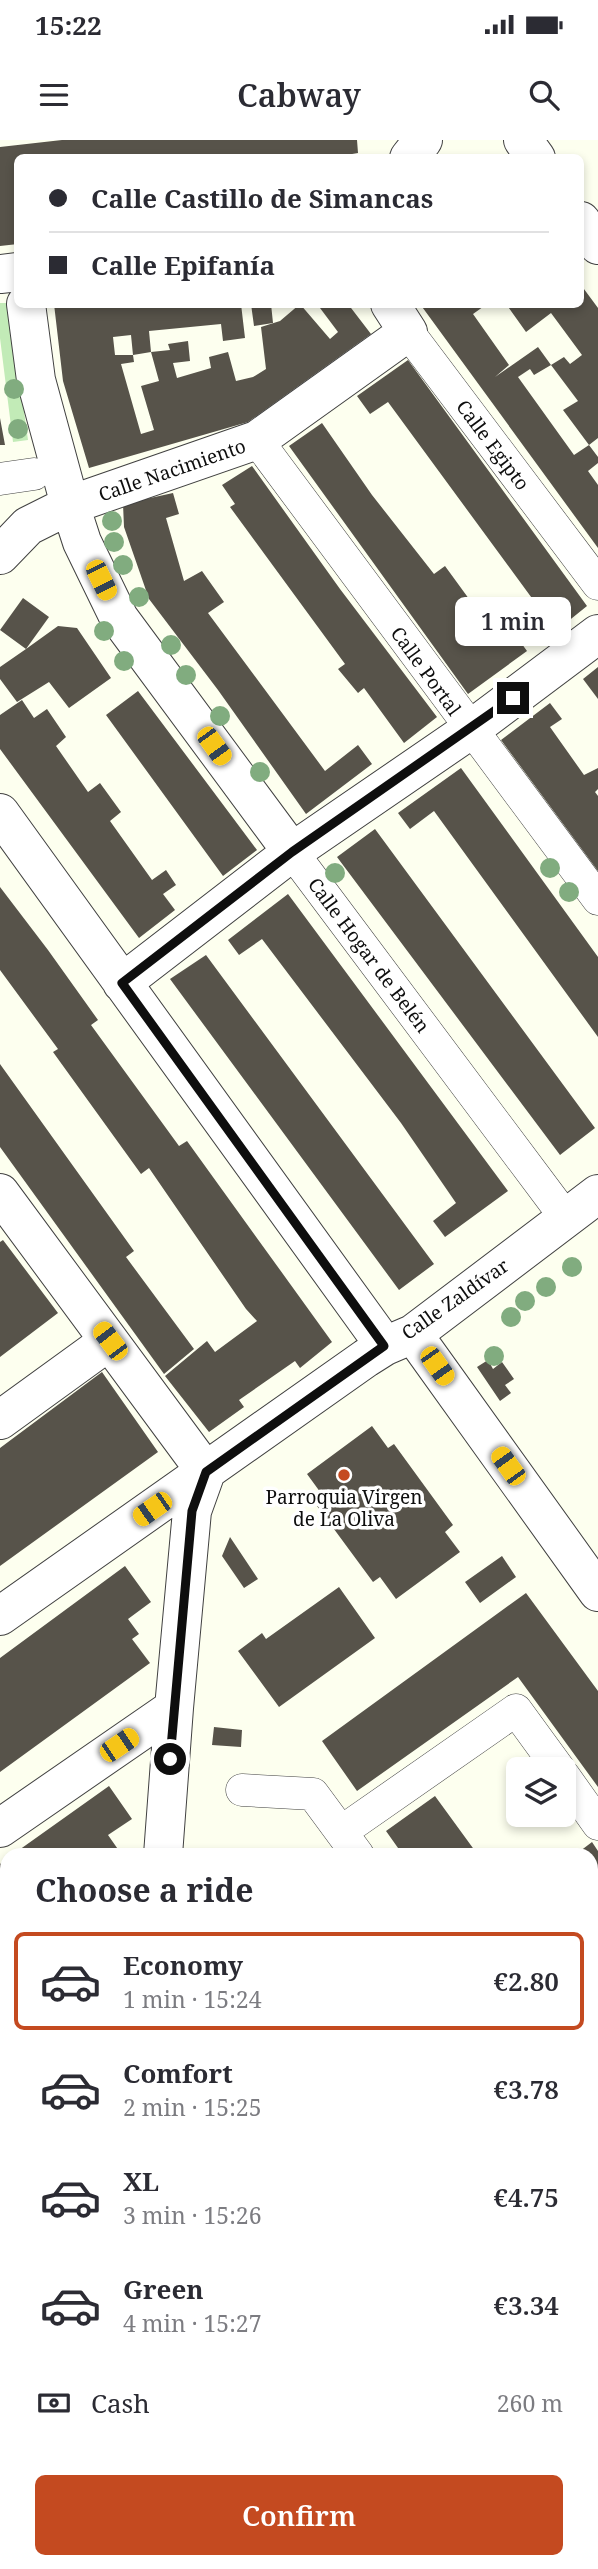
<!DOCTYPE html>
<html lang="en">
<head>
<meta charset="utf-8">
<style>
	:root { --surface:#fff; --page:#f2f2f3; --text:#2b2b33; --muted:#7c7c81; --line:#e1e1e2; --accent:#c44a20 }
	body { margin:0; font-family:"Noto Serif",serif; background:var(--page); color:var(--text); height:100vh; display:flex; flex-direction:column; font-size:26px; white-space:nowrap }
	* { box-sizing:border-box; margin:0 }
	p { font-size:23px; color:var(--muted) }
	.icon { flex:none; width:38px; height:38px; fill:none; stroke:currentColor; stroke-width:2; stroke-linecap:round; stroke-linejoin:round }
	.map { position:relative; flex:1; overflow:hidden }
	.panel { position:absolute; left:0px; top:1708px; width:598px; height:721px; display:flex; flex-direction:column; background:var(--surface); border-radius:21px 21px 0 0; box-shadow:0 4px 10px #0003 }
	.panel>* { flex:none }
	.hud { position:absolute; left:14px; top:14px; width:570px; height:154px; border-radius:10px; box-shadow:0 4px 10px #0003; display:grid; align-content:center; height:154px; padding:0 35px; background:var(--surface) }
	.controls { position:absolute; left:506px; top:1617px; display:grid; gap:14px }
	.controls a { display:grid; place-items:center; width:70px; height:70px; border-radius:10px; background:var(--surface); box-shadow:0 4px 10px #0003; font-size:35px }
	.end { position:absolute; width:32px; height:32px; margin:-16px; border:9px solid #0e0e0e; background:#fff; box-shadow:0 0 0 4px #fff }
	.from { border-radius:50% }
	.bubble { position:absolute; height:49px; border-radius:10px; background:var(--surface); box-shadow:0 4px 10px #0003; font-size:23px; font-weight:600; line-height:49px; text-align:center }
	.car { position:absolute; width:21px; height:42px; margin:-21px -10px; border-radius:9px; box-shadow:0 0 5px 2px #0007; background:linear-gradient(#f5c518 24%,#345 0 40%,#f5c518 0 76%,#345 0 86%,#f5c518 0) }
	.hud b { display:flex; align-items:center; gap:24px; height:66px; font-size:26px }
	.hud b+b { border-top:2px solid var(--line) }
	.hud i { width:18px; height:18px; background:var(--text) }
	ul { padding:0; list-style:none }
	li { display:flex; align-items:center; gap:21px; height:98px; margin:0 14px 10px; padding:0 21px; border:4px solid transparent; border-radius:10px }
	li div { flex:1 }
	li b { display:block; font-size:26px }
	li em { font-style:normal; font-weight:600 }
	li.selected { border-color:var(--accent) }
	li>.icon { width:63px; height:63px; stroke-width:1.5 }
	h2 { padding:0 35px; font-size:32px; line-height:84px }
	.pay { display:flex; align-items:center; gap:18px; height:77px; padding:0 35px; font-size:26px }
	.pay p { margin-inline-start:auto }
	.cta { display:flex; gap:14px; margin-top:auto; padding:14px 35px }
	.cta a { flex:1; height:80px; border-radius:10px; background:var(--accent); color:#fff; font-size:28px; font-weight:600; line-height:80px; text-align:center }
	.status { display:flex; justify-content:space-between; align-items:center; height:49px; padding:0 35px; background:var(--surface); direction:ltr }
	.status svg { height:19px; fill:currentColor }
	header { display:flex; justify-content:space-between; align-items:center; height:91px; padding:0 35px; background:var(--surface); font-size:32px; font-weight:600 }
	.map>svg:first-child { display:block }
	.green { fill:#c2ebb7 }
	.building { fill:#57534a; fill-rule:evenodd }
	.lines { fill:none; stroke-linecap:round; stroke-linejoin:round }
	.pedestrian-casing { stroke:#414141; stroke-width:33 }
	.minor-casing { stroke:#414141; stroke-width:40 }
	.pedestrian { stroke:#fff; stroke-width:32 }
	.minor { stroke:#fff; stroke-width:38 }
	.tree { fill:#81ac7f }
	.route { stroke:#0e0e0e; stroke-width:9 }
	.poi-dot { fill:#c44a20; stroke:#fff; stroke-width:2.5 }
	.labels { text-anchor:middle; stroke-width:7; stroke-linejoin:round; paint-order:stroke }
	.street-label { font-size:19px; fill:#0e0e0e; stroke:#fff }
	.poi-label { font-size:19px; fill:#0e0e0e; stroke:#fff }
</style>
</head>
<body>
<div class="status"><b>15:22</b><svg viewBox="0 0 49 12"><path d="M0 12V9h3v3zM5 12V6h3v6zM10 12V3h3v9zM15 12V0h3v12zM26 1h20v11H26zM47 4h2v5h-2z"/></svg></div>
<header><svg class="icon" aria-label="menu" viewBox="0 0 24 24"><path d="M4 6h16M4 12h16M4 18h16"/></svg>Cabway<svg class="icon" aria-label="search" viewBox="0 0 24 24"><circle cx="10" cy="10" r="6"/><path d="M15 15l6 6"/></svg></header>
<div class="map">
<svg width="598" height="2429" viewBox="0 0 598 2429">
	<rect width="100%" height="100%" fill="#fdffef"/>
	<!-- green -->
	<path class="green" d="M0,163h9l19,137 -15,2 -13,-104z
		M0,2400l7,1v21h392l199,7h-598z"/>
	<!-- building -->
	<path class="building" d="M62,0h295l1,13 -29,5h-311v86l-18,2v-99z
		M581,145l17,23v130l-9,7 -26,-35 15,-9 -27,-36 13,-8 6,7 12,-9 -31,-42 -25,19 -20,-28h75z
		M54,164h187l4,34 -22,3 -2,-17 -72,7 2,21 -18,3 1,7 -13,2 20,70 13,-4 -13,-44 18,-5 -8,-29 19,-2 -2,-6 20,-3 2,20 -17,2 4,15 34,-10 -2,-11 19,-5 8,29 17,-4 13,-8 -5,-42 19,-6 20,-17 30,35 8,-7 -21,-28h31l23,30 -123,88 -159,46 -26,-87zM131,195l2,20h-18l-2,-18z
		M251,164h20l2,19 -19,3z
		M420,164h67l-14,10 36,51 -14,12 43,-30 13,18 -17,10 -4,-6 -12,8 56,78 15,-10 9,12v6l-10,8 10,14v63z
		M408,220l179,246 -31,25 -168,-229 -18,12 -13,-18z
		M0,278l5,27h-5z
		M322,283l50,72 62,79 11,-8 43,59 13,-10 26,36 -59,43 -179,-248z
		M252,326l88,123 97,128 -33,26 -40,-55 -6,5 -20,-24 7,-5 -115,-157 5,-3 -13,-19z
		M173,353l6,21 -13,4 18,63 18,-10 22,31 -16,11 117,158 33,-26 14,19 -66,50 -88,-124 -69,-91 -25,-72 -1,-23z
		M23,458l26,19 -23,32 32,-23 19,2 34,50 -42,30 -20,-26 -32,20 -17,-23v-12l26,-18 -26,-19z
		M598,527v32l-15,-20z
		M138,551l119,159 -34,26 -117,-161z
		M22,560l12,18 13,-9 19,28 -10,9 32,46 12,-9 21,29 -11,9 42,59 14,-10 10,15 -13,9 12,16 -36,28 -139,-189v-34z
		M550,563l12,16 -12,8 34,48 14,-7v21l-3,3 3,4v75l-97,-131z
		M461,628l137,189v80l-164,-226 -24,18 -12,-16z
		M375,689l220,299 -35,27 -223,-298z
		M0,747l48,63 50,70 -7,5 88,121 8,-5 145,201 -32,26 -5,-7 -56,39 5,7 -35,25 -44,-56 42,-35 8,11 42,-31 -11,-12 -97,-141 -8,6 -88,-122 5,-3 -58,-79z
		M288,754l220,297 -63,46 -12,-16 23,-18 -55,-80 -139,-184 -23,16 -11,-15z
		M206,815l228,309 -35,26 -229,-311z
		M0,924l134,187 -8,6 68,92 -30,25 -164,-227z
		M3,1100l55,73 -58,44v-115z
		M488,1220l5,9 9,-7 12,17 -9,6 6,8 -11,8 -23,-34z
		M102,1232l56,80 -158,114v-118z
		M372,1286l16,22 6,-4 59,81 -8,7 15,20 -64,47 -16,-22 -7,5 -56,-76 9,-6 -19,-26z
		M230,1397l28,42 -14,9 -22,-32z
		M502,1416l14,21 -36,26 -15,-21z
		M125,1426l26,36 -23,17 11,15 -7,5 18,24 -150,109v-114z
		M339,1447l36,51 -96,69 -41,-56 24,-18 4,6z
		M526,1453l72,98v96l-80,-110 -161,114 -35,-50z
		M214,1587l28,3 -1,17 -29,-2z
		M109,1646l23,33 -24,16 14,20h-110z
		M435,1656l43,59h-75l-17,-24z
		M592,1702l6,9v60l-6,5v-61h-17z
		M7,1719v117l-7,5v-117z
		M592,1802l6,9v108l-6,-9z
		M7,1927v116l-7,5v-116z
		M598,1928v56l-6,-10v-42z
		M598,2136v77l-6,5v-77z
		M7,2137v53l-7,5v-52z
		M7,2203v48l-7,6v-49z
		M598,2277v34h-6v-29z"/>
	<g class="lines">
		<defs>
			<path id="pedestrian" d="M408,192l190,252
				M257,300l341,459
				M0,339l34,-5
				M292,712l274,366
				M564,1636l34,48
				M242,1650l71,4 45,61
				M341,1692l175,-122 43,59
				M592,2030l6,9
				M592,2101l6,-4
				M592,2241l6,-5"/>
			<path id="minor" d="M523,0l13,18
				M409,18l14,-18
				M581,81l17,24
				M0,134l18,-2
				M26,164l10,76 34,125 12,37 37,76 173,234
				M0,415l28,-29 42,-21 187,-65 151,-108 -18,-28
				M0,673l385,533
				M122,843l170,-131 178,-122 128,-96
				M0,1053l206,279 -14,39 -18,197 -11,147
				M413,1194l185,258
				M0,1280l109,-79
				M0,1476l366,-258 19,-12 28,-12 185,-140
				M0,1688l174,-120
				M0,1883l7,-5
				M0,2108l7,-4
				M0,2336l7,1
				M592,2379h6"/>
		</defs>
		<!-- pedestrian casing -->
		<use href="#pedestrian" class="pedestrian-casing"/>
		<!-- minor casing -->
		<use href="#minor" class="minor-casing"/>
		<!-- pedestrian -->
		<use href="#pedestrian" class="pedestrian"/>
		<!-- minor -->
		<use href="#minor" class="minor"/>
	</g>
	<!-- trees -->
	<g class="tree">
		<circle cx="14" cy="249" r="10"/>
		<circle cx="18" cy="289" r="10"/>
		<circle cx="112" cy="381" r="10"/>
		<circle cx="114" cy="402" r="10"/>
		<circle cx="123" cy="425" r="10"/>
		<circle cx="139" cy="457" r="10"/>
		<circle cx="104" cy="491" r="10"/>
		<circle cx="171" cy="505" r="10"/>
		<circle cx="124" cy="521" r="10"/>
		<circle cx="186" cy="535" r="10"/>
		<circle cx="220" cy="576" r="10"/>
		<circle cx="260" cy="632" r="10"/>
		<circle cx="550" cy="728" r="10"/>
		<circle cx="335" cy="733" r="10"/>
		<circle cx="569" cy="752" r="10"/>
		<circle cx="572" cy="1127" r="10"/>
		<circle cx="546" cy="1147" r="10"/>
		<circle cx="525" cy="1161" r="10"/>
		<circle cx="511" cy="1177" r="10"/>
		<circle cx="494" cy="1216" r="10"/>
	</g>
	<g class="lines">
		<!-- route -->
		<path class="route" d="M170,1619l22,-248 14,-39 178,-126 -262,-363 170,-131 221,-154"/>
	</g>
	<!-- markers -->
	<circle class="poi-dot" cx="344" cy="1335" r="7"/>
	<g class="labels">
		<!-- street labels -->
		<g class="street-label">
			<text transform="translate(493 305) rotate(53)" y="7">Calle Egipto</text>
			<text transform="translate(172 330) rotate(-19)" y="7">Calle Nacimiento</text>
			<text transform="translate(426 531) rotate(54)" y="7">Calle Portal</text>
			<text transform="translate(369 815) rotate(53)" y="7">Calle Hogar de Belén</text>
			<text transform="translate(455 1159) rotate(-35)" y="7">Calle Zaldívar</text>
		</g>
		<!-- poi labels -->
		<g class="poi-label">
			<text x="344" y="1364">Parroquia Virgen<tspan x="344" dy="22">de La Oliva</tspan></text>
		</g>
	</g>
</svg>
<div class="controls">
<a><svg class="icon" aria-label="layers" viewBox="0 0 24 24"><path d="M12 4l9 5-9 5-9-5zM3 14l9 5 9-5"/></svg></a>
</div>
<i class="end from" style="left:170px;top:1619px"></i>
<i class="end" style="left:513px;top:558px"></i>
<div class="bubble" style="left:455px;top:457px;width:116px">1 min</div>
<i class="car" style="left:101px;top:440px;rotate:154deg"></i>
<i class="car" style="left:214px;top:606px;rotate:144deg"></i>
<i class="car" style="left:110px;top:1201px;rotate:323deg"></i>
<i class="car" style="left:437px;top:1226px;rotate:145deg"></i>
<i class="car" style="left:508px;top:1326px;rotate:324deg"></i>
<i class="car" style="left:152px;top:1369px;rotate:235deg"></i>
<i class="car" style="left:119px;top:1605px;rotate:56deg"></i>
<div class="hud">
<b><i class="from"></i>Calle Castillo de Simancas</b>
<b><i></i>Calle Epifanía</b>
</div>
<section class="panel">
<h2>Choose a ride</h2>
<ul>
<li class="selected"><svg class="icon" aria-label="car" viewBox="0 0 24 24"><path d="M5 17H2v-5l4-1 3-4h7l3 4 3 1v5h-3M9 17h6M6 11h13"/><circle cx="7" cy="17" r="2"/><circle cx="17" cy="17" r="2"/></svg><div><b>Economy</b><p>1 min · 15:24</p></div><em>€2.80</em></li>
<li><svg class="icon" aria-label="car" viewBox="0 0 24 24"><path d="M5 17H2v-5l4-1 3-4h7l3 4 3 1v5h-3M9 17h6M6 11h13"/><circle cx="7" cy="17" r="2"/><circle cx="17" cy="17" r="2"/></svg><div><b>Comfort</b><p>2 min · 15:25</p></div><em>€3.78</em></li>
<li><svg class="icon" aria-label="car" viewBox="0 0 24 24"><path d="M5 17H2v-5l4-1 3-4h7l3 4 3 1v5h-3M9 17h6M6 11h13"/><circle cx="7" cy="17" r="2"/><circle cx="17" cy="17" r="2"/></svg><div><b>XL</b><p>3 min · 15:26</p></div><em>€4.75</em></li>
<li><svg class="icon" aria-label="car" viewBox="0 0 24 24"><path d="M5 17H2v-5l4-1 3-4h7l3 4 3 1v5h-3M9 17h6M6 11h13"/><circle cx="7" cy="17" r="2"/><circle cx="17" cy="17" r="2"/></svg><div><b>Green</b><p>4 min · 15:27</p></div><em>€3.34</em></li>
</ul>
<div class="pay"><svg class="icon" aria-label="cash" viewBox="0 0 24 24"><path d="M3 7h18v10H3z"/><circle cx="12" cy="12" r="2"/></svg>Cash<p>260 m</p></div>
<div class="cta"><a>Confirm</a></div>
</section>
</div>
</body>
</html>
